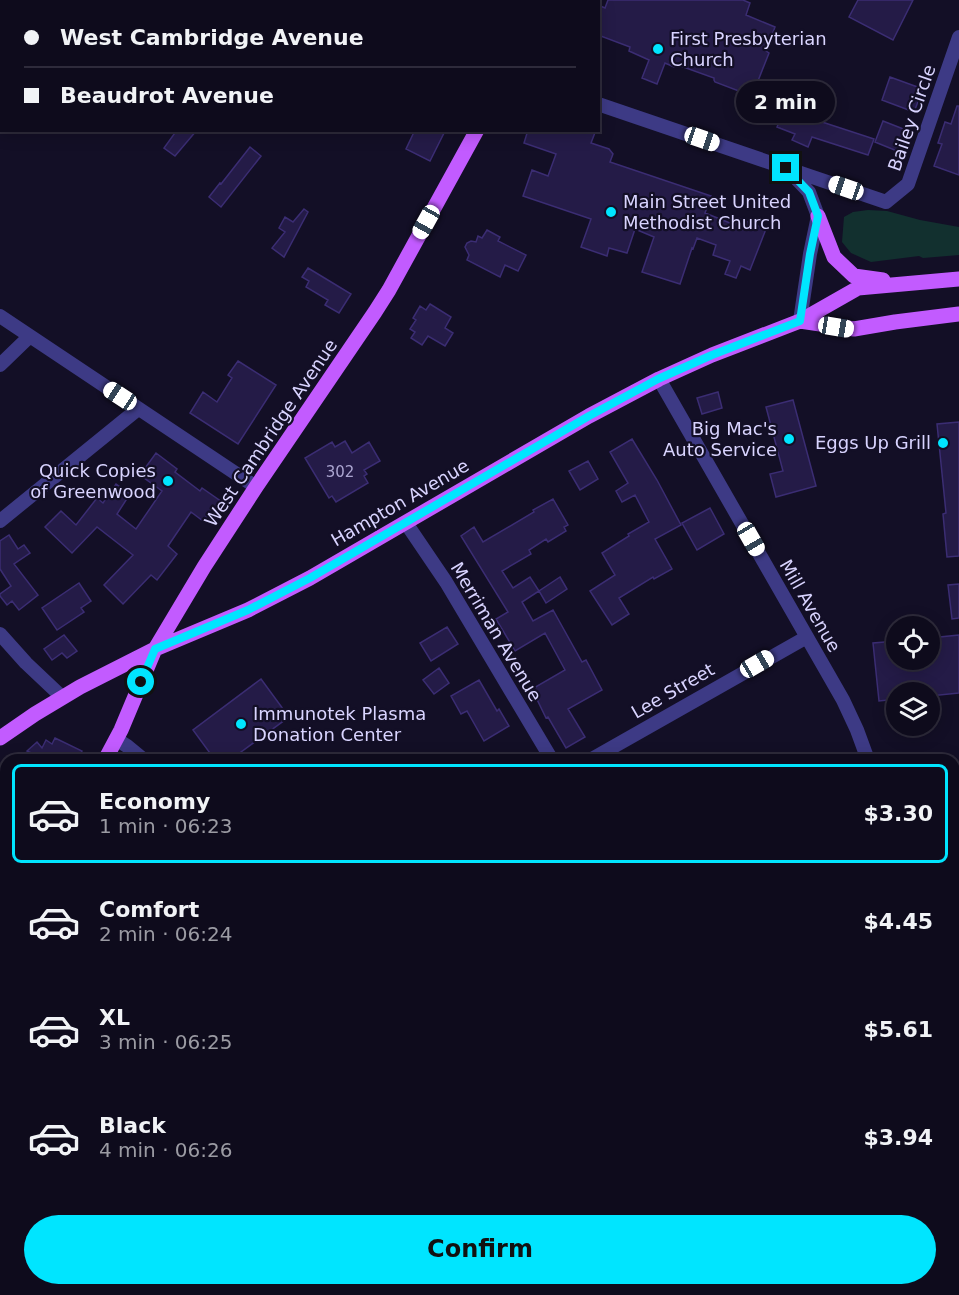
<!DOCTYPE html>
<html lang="en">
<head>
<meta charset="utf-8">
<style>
	:root { --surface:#0e0b1c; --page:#1c1929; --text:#f1f3f6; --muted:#9b9ba3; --line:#2e2b3b; --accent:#00e5ff }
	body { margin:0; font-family:"DejaVu Sans",sans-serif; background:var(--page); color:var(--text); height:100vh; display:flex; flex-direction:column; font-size:22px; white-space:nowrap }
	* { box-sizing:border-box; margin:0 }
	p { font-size:20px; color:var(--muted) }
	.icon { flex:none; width:33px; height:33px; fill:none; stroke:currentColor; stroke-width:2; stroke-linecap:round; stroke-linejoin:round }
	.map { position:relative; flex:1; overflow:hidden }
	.side { position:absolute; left:0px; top:754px; width:960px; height:542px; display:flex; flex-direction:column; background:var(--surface); border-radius:18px 18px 0 0; box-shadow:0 3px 15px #0003,0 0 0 2px var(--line) }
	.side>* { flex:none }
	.guide { position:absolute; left:0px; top:0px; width:600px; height:132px; box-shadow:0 3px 15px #0003,0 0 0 2px var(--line); display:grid; align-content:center; height:132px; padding:0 24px; background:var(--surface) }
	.tools { position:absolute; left:886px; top:616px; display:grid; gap:12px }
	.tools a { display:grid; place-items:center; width:54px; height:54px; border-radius:50%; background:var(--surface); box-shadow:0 3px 15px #0003,0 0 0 2px var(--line); font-size:30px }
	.end { position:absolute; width:27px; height:27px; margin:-14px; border:8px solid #00e5ff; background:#111; box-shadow:0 0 0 3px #111 }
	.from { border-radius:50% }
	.bubble { position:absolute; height:42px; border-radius:21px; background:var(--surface); box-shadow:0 3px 15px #0003,0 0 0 2px var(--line); font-size:20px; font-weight:600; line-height:42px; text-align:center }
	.car { position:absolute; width:18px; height:36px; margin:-18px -9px; border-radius:8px; box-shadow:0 0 4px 2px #0007; background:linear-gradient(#fff 24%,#345 0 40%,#fff 0 76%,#345 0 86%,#fff 0) }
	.guide b { display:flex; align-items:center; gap:21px; height:57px; font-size:22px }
	.guide b+b { border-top:2px solid var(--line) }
	.guide i { width:15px; height:15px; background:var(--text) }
	ul { padding:10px 0 0; list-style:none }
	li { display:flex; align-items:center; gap:18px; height:99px; margin:0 12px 9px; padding:0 12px; border:3px solid transparent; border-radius:9px }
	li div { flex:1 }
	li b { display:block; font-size:22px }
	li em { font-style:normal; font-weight:600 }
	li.on { border-color:var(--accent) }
	li>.icon { width:54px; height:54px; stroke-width:1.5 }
	.action { display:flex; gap:12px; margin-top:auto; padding:12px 24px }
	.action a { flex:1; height:69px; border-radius:36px; background:var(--accent); color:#111; font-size:24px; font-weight:600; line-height:69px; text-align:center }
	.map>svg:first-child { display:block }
	.green { fill:#12302f }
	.building { fill:#241b47; stroke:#3b2d73; stroke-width:1.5 }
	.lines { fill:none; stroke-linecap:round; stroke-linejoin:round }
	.minor { stroke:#3d3a85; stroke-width:14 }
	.major { stroke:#c25bff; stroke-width:15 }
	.route { stroke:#00e5ff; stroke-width:8 }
	.poi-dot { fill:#00e5ff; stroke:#130f26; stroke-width:2 }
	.labels { text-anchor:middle; stroke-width:4.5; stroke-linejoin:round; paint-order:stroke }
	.number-label { font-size:15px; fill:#aca6d1 }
	.poi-label { font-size:18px; fill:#d9d4ff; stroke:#130f26; text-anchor:start }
	.street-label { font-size:18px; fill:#d9d4ff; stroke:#130f26 }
</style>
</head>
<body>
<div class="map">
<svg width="959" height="1295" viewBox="0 0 959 1295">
	<rect width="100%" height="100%" fill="#130f26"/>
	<!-- green -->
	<path class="green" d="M868,210l19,1 33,9 39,7v28l-36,3 -4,-2 -48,6 -20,-9 -9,-11 2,-25 9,-5z
		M67,1290h295l-5,5h-306z"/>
	<!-- building -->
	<path class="building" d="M608,0h135l7,3 -4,12 29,12 -9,24 3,2 -17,43 -37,-14 -1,-2v-2l-39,-14 -1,3 -9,-4 -8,21 -15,-6 7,-18 -20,-9 1,-4 -32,-12v-30l7,3z
		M858,0h55l-20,40 -44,-23z
		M890,77l33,12 -9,23 -32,-12z
		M790,87l37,15 -8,19 55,18 -6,16 -56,-18 -4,10 -16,-7 3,-6 -18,-7 9,-21 -3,-2z
		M957,106h2v69l-25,-9 8,-22 -4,-1 7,-21 6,2z
		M883,121l28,11 -9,21 -27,-11z
		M177,130h20l-22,26 -11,-8z
		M415,130h23l6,3 -14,28 -24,-12z
		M528,130h68l-5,13 18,6 4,5 -3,8 101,34 -6,17 30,12 3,-7 28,11 -16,41 -9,-4 -5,12 -11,-4 5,-13 -17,-6 3,-10 -19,-7 -4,11 -1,-1 -12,36 -38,-12 12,-35 -19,-8 -8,24 -18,-5 -2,8 -26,-9 10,-28 -68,-23 9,-26 16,6 8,-22 -32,-11z
		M250,147l11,9 -40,51 -12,-10 11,-14 1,1z
		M304,209l4,3 -24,45 -12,-9 13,-16 -6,-4 6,-11 8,5z
		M487,230l13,7 -2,4 28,14 -8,16 -13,-6 -5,12 -33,-17 2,-5 -4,-8 2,-4 4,-2 5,1 2,-6 4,2z
		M308,268l43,26 -12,19 -14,-8 3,-5 -22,-13 3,-6 -7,-4z
		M430,304l21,13 -6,11 8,5 -8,13 -17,-10 -6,9 -11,-7 4,-6 -5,-3 6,-9 -3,-2 7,-12 6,4z
		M238,361l38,24 -38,59 -48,-31 13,-21 14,10 15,-24 -4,-3z
		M718,392l4,16 -20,6 -5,-16z
		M793,400l23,86 -40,11 -6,-23 13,-3 -17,-64z
		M959,422v134l-12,1 -4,-43 3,-1 -9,-89z
		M632,439l25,41 24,45 -26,14 17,30 -18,10 -1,-2 -34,21 10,16 -17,11 -22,-34 25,-16 -13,-22 27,-17 -1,-2 21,-12 -14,-27 -13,7 -6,-11 12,-8 -18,-31z
		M345,441l7,12 17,-11 11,19 -16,9 3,4 -3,2 4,7 -32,19 -4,-6 -3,2 -24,-40 27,-16 3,5z
		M156,453l21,16 -2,3 25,19 2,-3 20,14 -12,18 -4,-3 -3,4 -12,-9 -23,34 9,8 -20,26 -6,-5 -28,29 -19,-19 29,-30 -36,-28 -25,26 -27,-26 16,-16 15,14 21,-27 6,5 13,-19 14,10 -13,20 19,15 26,-38 -22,-16z
		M588,461l10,18 -18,11 -11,-19z
		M553,499l15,26 -4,2 2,4 -18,11 -2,-3 -17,11 2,4 -29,17 11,17 17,-11 9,14 -17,11 11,19 20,-11 29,52 4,-2 16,30 -34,19 17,28 -19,11 -18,-31 -2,1 -14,-29 33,-19 -20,-37 -30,18 -19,-32 12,-7 -47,-76 13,-9 9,15 51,-30 -1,-2z
		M710,508l14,26 -27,16 -15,-27z
		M9,535l9,14 6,-4 6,8 -16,11 24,31 -19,15 -7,-9 -5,4 -7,-9v-2l11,-8 -11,-17v-28z
		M560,577l7,12 -21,14 -7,-12z
		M79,583l12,18 -10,7 3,4 -27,18 -15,-22z
		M959,584v34l-7,1 -4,-34z
		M447,627l11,17 -27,17 -11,-18z
		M64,635l13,16 -10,7 -5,-5 -10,7 -8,-11z
		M959,635v58l-29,3v-3h-33v6l-18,2 -6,-58 24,-2v19h33v-22z
		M439,668l10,15 -15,11 -11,-14z
		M261,679l28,38 -59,43h-15l-22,-30z
		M479,680l18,31 2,-2 10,17 -25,15 -17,-30 -6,3 -10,-18z
		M55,738l27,13 -4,9h-32l-19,-9 10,-9 5,6 4,-8 6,4z"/>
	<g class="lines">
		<!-- minor -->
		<path class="minor" d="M78,2l1,-2
			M540,2l1,-2
			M0,102l2,-1
			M598,104l288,98 22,-18 51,-147
			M788,170l21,22 9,24 -8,38 -10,67
			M0,316l256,171
			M0,365l30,-29
			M659,379l184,321 14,30 11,30
			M0,521l138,-112
			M406,523l40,59 106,178
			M0,634l26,29 36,34
			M116,739l11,7 17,14
			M590,760l217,-123
			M954,1004l5,15
			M0,1216l6,-10
			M546,1290l2,5
			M797,1290l1,5
			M400,1295v-5"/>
		<!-- major -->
		<path class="major" d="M298,0l2,2
			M818,216l16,41 20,19 29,4
			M800,321l54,8 41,-7 64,-8
			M0,738l35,-24 45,-27 75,-38 93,-39 62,-32 279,-162 70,-37 53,-24 88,-34 58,-33 101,-9
			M105,760l16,-30 34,-81 49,-82 52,-80 119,-175 14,-22 88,-160
			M0,974l6,-13"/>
	</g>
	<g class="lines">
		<!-- route -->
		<path class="route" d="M141,682l14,-33 93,-39 62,-32 279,-162 69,-37 54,-24 88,-34 10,-67 8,-38 -9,-24 -23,-24"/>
	</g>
	<!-- markers -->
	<g class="poi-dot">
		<circle cx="658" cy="49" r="6"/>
		<circle cx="611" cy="212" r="6"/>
		<circle cx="789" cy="439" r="6"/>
		<circle cx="943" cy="443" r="6"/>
		<circle cx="168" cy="481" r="6"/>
		<circle cx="241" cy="724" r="6"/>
	</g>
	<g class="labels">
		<!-- number labels -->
		<g class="number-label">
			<text x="340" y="477">302</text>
		</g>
		<!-- poi labels -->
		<g class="poi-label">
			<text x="670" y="45">First Presbyterian<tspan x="670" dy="21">Church</tspan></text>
			<text x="623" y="208">Main Street United<tspan x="623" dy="21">Methodist Church</tspan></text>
			<text x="777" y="435" text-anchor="end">Big Mac's<tspan x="777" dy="21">Auto Service</tspan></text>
			<text x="931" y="449" text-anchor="end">Eggs Up Grill</text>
			<text x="156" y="477" text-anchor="end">Quick Copies<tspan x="156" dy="21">of Greenwood</tspan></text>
			<text x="253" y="720">Immunotek Plasma<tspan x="253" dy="21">Donation Center</tspan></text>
		</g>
		<!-- street labels -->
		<g class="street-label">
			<text transform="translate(912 118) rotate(-71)" y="6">Bailey Circle</text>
			<text transform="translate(271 433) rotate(-56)" y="6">West Cambridge Avenue</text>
			<text transform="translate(400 503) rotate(-30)" y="6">Hampton Avenue</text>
			<text transform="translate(810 606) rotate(60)" y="6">Mill Avenue</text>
			<text transform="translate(496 632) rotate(59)" y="6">Merriman Avenue</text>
			<text transform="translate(673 691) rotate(-30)" y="6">Lee Street</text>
		</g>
	</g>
</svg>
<div class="tools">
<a><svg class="icon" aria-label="locate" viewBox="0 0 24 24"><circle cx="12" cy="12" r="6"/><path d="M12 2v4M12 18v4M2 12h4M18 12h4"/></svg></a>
<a><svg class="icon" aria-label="layers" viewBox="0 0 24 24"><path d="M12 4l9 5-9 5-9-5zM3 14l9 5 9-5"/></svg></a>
</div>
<i class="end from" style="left:141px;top:682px"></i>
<i class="end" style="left:786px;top:168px"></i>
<div class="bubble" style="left:736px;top:81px;width:99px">2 min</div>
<i class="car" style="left:702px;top:139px;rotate:109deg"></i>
<i class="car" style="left:846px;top:188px;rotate:289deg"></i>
<i class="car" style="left:426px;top:222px;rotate:209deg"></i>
<i class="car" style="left:836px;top:327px;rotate:99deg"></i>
<i class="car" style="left:120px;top:396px;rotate:303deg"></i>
<i class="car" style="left:751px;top:539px;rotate:150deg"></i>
<i class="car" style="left:757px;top:664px;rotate:60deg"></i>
<div class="guide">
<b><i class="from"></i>West Cambridge Avenue</b>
<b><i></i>Beaudrot Avenue</b>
</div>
<section class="side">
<ul>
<li class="on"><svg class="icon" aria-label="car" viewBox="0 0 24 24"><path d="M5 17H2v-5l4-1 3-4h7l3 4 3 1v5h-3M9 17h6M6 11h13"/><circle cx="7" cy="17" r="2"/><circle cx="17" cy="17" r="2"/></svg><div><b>Economy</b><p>1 min · 06:23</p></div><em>$3.30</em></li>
<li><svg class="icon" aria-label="car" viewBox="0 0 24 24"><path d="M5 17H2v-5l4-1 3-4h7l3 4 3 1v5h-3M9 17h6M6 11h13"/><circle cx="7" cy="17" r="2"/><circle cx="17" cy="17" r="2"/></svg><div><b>Comfort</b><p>2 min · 06:24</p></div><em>$4.45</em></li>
<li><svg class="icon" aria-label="car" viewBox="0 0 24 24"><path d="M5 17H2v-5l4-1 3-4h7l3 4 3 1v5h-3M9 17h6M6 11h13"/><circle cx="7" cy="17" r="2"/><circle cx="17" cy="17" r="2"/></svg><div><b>XL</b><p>3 min · 06:25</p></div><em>$5.61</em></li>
<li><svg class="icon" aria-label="car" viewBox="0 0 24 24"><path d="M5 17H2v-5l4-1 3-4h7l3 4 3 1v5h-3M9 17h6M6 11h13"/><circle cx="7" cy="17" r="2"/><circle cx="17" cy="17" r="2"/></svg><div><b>Black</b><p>4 min · 06:26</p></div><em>$3.94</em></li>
</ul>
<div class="action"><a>Confirm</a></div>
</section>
</div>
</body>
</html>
